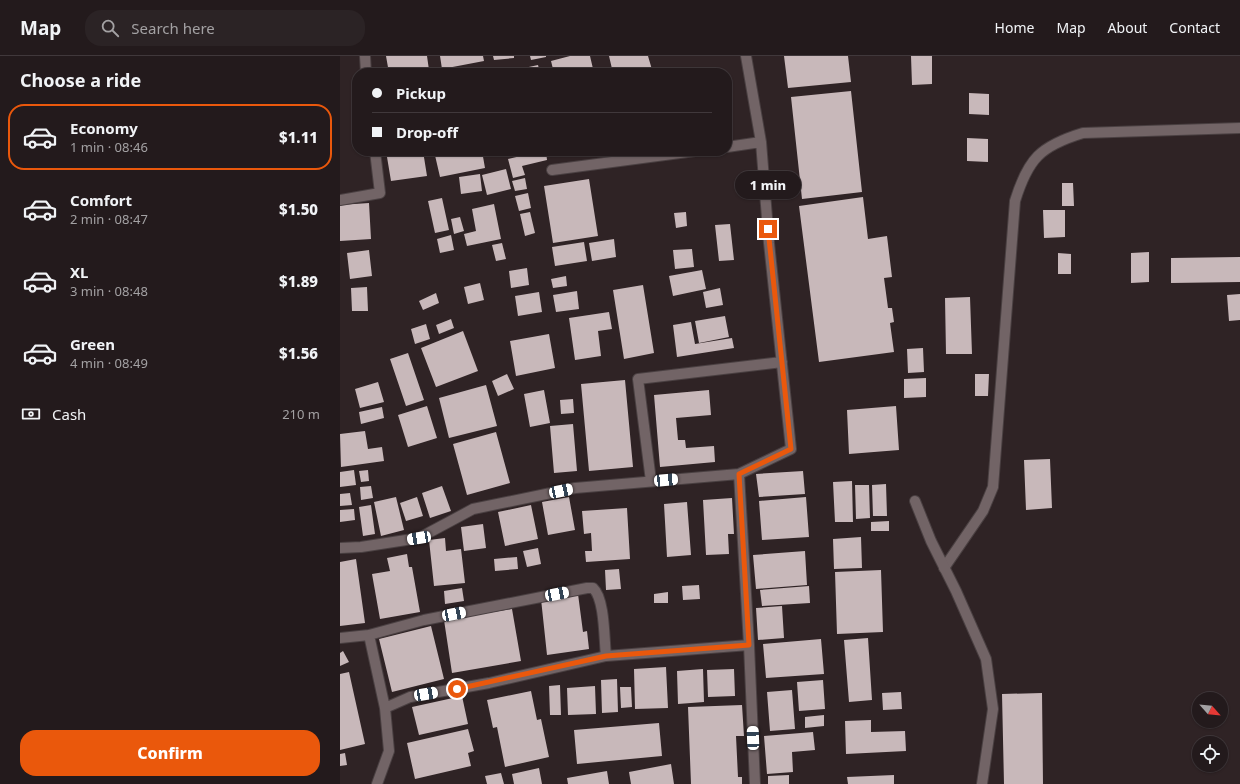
<!DOCTYPE html>
<html lang="en">
<head>
<meta charset="utf-8">
<style>
	:root { --surface:#231a1c; --page:#2b2325; --text:#f1f3f6; --muted:#a3a1a3; --line:#40383b; --accent:#ea580c }
	body { margin:0; font-family:"Noto Sans",sans-serif; background:var(--page); color:var(--text); height:100vh; display:flex; flex-direction:column; font-size:15px; white-space:nowrap }
	* { box-sizing:border-box; margin:0 }
	p { font-size:13px; color:var(--muted) }
	.icon { flex:none; width:22px; height:22px; fill:none; stroke:currentColor; stroke-width:2; stroke-linecap:round; stroke-linejoin:round }
	.map { position:relative; flex:1; overflow:hidden }
	.details { display:flex; flex-direction:column; background:var(--surface); width:340px }
	.details>* { flex:none }
	.hud { position:absolute; left:12px; top:12px; width:380px; height:88px; border-radius:16px; box-shadow:0 1px 3px #0004,0 0 0 1px var(--line); display:grid; align-content:center; height:88px; padding:0 20px; background:var(--surface) }
	.needle { width:26px; rotate:117deg }
	.controls { position:absolute; left:852px; top:636px; display:grid; gap:8px }
	.controls a { display:grid; place-items:center; width:36px; height:36px; border-radius:50%; background:var(--surface); box-shadow:0 1px 3px #0004,0 0 0 1px var(--line); font-size:20px }
	.end { position:absolute; width:18px; height:18px; margin:-9px; border:5px solid #ea580c; background:#fff; box-shadow:0 0 0 2px #fff }
	.from { border-radius:50% }
	.bubble { position:absolute; height:28px; border-radius:14px; background:var(--surface); box-shadow:0 1px 3px #0004,0 0 0 1px var(--line); font-size:13px; font-weight:800; line-height:28px; text-align:center }
	.car { position:absolute; width:12px; height:24px; margin:-12px -6px; border-radius:5px; box-shadow:0 0 3px 1px #0007; background:linear-gradient(#fff 24%,#345 0 40%,#fff 0 76%,#345 0 86%,#fff 0) }
	.hud b { display:flex; align-items:center; gap:14px; height:38px; font-size:15px }
	.hud b+b { border-top:1px solid var(--line) }
	.hud i { width:10px; height:10px; background:var(--text) }
	ul { padding:0; list-style:none }
	li { display:flex; align-items:center; gap:12px; height:66px; margin:0 8px 6px; padding:0 12px; border:2px solid transparent; border-radius:16px }
	li div { flex:1 }
	li b { display:block; font-size:15px }
	li em { font-style:normal; font-weight:800 }
	li.on { border-color:var(--accent) }
	li>.icon { width:36px; height:36px; stroke-width:1.5 }
	h2 { padding:0 20px; font-size:18px; line-height:48px }
	.pay { display:flex; align-items:center; gap:10px; height:44px; padding:0 20px; font-size:15px }
	.pay p { margin-inline-start:auto }
	.cta { display:flex; gap:8px; margin-top:auto; padding:8px 20px }
	.cta a { flex:1; height:46px; border-radius:16px; background:var(--accent); color:#fff; font-size:16px; font-weight:800; line-height:46px; text-align:center }
	header { display:flex; align-items:center; gap:24px; box-sizing:border-box; height:56px; padding:0 20px; background:var(--surface); border-bottom:1px solid var(--line) }
	header strong { font-size:19px }
	nav { display:flex; gap:22px; margin-inline-start:auto; font-size:14px }
	.search { width:280px; height:36px; background:var(--page); display:flex; align-items:center; gap:10px; box-sizing:border-box; padding:0 14px; border-radius:16px; color:var(--muted); font-size:15px }
	main { display:flex; flex:1; min-height:0 }
	.map>svg:first-child { display:block }
	.building { fill:#c8b8ba }
	.lines { fill:none; stroke-linecap:round; stroke-linejoin:round }
	.lane-casing { stroke:#4a4042; stroke-width:12 }
	.street-casing { stroke:#4a4042; stroke-width:12 }
	.lane { stroke:#726466; stroke-width:10 }
	.street { stroke:#726466; stroke-width:10 }
	.route { stroke:#ea580c; stroke-width:5 }
</style>
</head>
<body>
<header>
<strong>Map</strong>
<div class="search"><svg class="icon" aria-label="search" viewBox="0 0 24 24"><circle cx="10" cy="10" r="6"/><path d="M15 15l6 6"/></svg>Search here</div>
<nav><a>Home</a><a>Map</a><a>About</a><a>Contact</a></nav>
</header>
<main>
<section class="details">
<h2>Choose a ride</h2>
<ul>
<li class="on"><svg class="icon" aria-label="car" viewBox="0 0 24 24"><path d="M5 17H2v-5l4-1 3-4h7l3 4 3 1v5h-3M9 17h6M6 11h13"/><circle cx="7" cy="17" r="2"/><circle cx="17" cy="17" r="2"/></svg><div><b>Economy</b><p>1 min · 08:46</p></div><em>$1.11</em></li>
<li><svg class="icon" aria-label="car" viewBox="0 0 24 24"><path d="M5 17H2v-5l4-1 3-4h7l3 4 3 1v5h-3M9 17h6M6 11h13"/><circle cx="7" cy="17" r="2"/><circle cx="17" cy="17" r="2"/></svg><div><b>Comfort</b><p>2 min · 08:47</p></div><em>$1.50</em></li>
<li><svg class="icon" aria-label="car" viewBox="0 0 24 24"><path d="M5 17H2v-5l4-1 3-4h7l3 4 3 1v5h-3M9 17h6M6 11h13"/><circle cx="7" cy="17" r="2"/><circle cx="17" cy="17" r="2"/></svg><div><b>XL</b><p>3 min · 08:48</p></div><em>$1.89</em></li>
<li><svg class="icon" aria-label="car" viewBox="0 0 24 24"><path d="M5 17H2v-5l4-1 3-4h7l3 4 3 1v5h-3M9 17h6M6 11h13"/><circle cx="7" cy="17" r="2"/><circle cx="17" cy="17" r="2"/></svg><div><b>Green</b><p>4 min · 08:49</p></div><em>$1.56</em></li>
</ul>
<div class="pay"><svg class="icon" aria-label="cash" viewBox="0 0 24 24"><path d="M3 7h18v10H3z"/><circle cx="12" cy="12" r="2"/></svg>Cash<p>210 m</p></div>
<div class="cta"><a>Confirm</a></div>
</section>
<div class="map">
<svg width="900" height="728" viewBox="0 0 900 728">
	<rect width="100%" height="100%" fill="#2f2325"/>
	<!-- building -->
	<path class="building" d="M46,0h41l2,14 -20,3h-20z
		M100,0h43l1,5 -42,8z
		M153,0h21v2l-20,2z
		M190,0h16v1l-15,3z
		M230,0h20l4,17h-40l-3,-12z
		M269,0h39l5,17h-40z
		M444,0h64l3,26 -63,6z
		M571,0h21v28l-20,1z
		M198,9l2,8h-34v-1z
		M511,35l11,101 -60,7 -11,-102z
		M629,37l20,1v21l-20,-1z
		M627,82l21,1v23l-21,-1z
		M46,95h37l4,25 -36,5z
		M94,95h48l3,17 -45,9z
		M160,95h16v1l-16,3z
		M202,95h4l1,9 -25,6 3,9 -12,3 -5,-19z
		M166,113l5,20 -24,6 -5,-20z
		M140,118l2,17 -21,3 -2,-17z
		M185,122l2,11 -12,2 -3,-10z
		M249,123l9,57 -45,7 -9,-57z
		M722,127h11l1,23h-12z
		M188,137l3,15 -12,3 -4,-15z
		M523,141l5,42 19,-3 5,41 -8,1 4,30h4l2,14 -4,1 4,29 -75,10 -20,-156z
		M102,142l7,32 -14,3 -7,-32z
		M29,147l2,36 -31,2v-36z
		M154,148l7,35 -34,7 -3,-12 12,-3 -4,-22z
		M703,154h22v27l-21,1z
		M190,156l5,21 -10,3 -5,-22z
		M346,156l1,14 -11,2 -2,-15z
		M120,161l4,14 -10,3 -3,-15z
		M390,168l4,36 -15,1 -4,-36z
		M111,179l3,15 -14,3 -3,-14z
		M274,183l2,18 -24,4 -3,-18z
		M244,186l3,19 -32,5 -3,-19z
		M162,187l4,16 -10,2 -4,-16z
		M352,193l2,18 -19,2 -2,-19z
		M29,194l3,26 -22,3 -3,-26z
		M809,196v30l-18,1v-30z
		M718,197l13,1v20h-13z
		M900,201v25l-69,1v-25z
		M187,212l2,17 -18,3 -2,-17z
		M362,214l4,19 -33,7 -4,-20z
		M226,220l1,10 -14,2 -2,-9z
		M140,227l4,17 -16,4 -4,-17z
		M303,229l11,68 -30,6 -11,-69z
		M27,231l1,24h-16l-1,-23z
		M380,232l3,17 -17,3 -3,-16z
		M237,235l2,18 -23,3 -3,-17z
		M199,236l3,20 -24,4 -3,-20z
		M96,237l3,10 -16,7 -4,-9z
		M900,238v26l-11,1 -2,-26z
		M630,241l2,57h-26l-1,-56z
		M269,256l3,17 -14,2 3,25 -26,4 -6,-42z
		M385,260l4,21 -30,6 -4,-22z
		M111,263l3,9 -15,6 -3,-9z
		M351,266l4,22 37,-6 2,10 -57,9 -4,-32z
		M86,268l4,15 -15,5 -4,-15z
		M123,275l15,40 -42,16 -15,-39z
		M209,278l6,34 -39,8 -6,-35z
		M583,292l1,24 -16,1 -1,-24z
		M68,297l16,47 -18,6 -16,-47z
		M167,318l7,15 -16,7 -6,-15z
		M635,318h14l-1,22h-13z
		M586,322v19l-22,1v-19z
		M285,324l8,87 -44,4 -8,-87z
		M38,326l6,20 -24,6 -5,-19z
		M146,329l11,41 -48,12 -10,-40z
		M204,334l6,33 -20,4 -6,-33z
		M369,334l2,25 -35,3 2,22h7l1,8 28,-2 1,16 -55,5 -6,-72z
		M233,343l1,14 -13,1 -1,-14z
		M87,350l10,32 -29,9 -10,-32z
		M556,350l3,44 -50,4 -2,-44z
		M42,351l2,11 -23,6 -2,-12z
		M233,368l4,47 -23,2 -4,-47z
		M25,375l3,18 14,-2 2,14 -43,6 -1,-33z
		M156,376l14,51 -43,12 -14,-51z
		M710,403l2,49 -26,2 -2,-50z
		M14,414l2,15 -16,2v-15z
		M28,414l1,11 -8,1 -2,-11z
		M463,415l2,23 -46,3 -3,-23z
		M512,425l1,41h-18l-2,-40z
		M546,428l1,32h-14l-1,-31z
		M515,429h14l1,33 -14,1z
		M31,430l2,12 -12,2 -1,-13z
		M102,430l9,25 -21,7 -8,-25z
		M10,437l2,12 -12,1v-12z
		M56,441l8,33 -23,6 -7,-34z
		M77,441l6,19 -17,5 -6,-18z
		M229,441l6,33 -27,5 -6,-33z
		M466,441l3,40 -47,3 -3,-39z
		M392,442l2,36h-6l1,20 -23,1 -3,-55z
		M347,446l4,53 -24,2 -3,-53z
		M31,449l4,29 -12,2 -4,-29z
		M191,449l7,34 -33,7 -7,-34z
		M287,452l3,51 -44,3 -1,-11h7l-1,-18 -7,1 -2,-23z
		M14,453l1,11 -15,2v-12z
		M549,465v10h-18v-9z
		M143,468l3,24 -22,3 -3,-24z
		M521,481l1,31 -28,1 -1,-30z
		M105,482l1,13 15,-2 4,34 -31,3 -5,-46z
		M198,492l3,16 -14,3 -4,-16z
		M465,495l2,34 -51,4 -3,-34z
		M67,498l2,13h3l8,45 -40,7 -8,-45 18,-3 -3,-13z
		M177,501l1,12 -23,2 -1,-12z
		M16,503l9,64 -25,3v-64z
		M279,513l2,20 -15,1 -1,-20z
		M541,514l2,62 -46,2 -2,-62z
		M359,529l1,14 -17,1 -1,-14z
		M469,530l1,17 -48,3 -2,-16z
		M122,532l2,13 -19,3 -1,-13z
		M328,536v11h-14v-9z
		M238,538l5,38 4,-1 2,18 -42,6 -6,-56z
		M442,550l2,32 -26,2 -2,-32z
		M172,553l9,52 -69,12 -8,-53z
		M91,570l13,53 -52,13 -13,-53z
		M528,582l4,62 -23,2 -5,-62z
		M481,583l3,35 -58,4 -3,-34z
		M3,595l6,11 -9,4v-13z
		M326,611l2,41 -33,1 -1,-40z
		M363,613l1,33 -26,2 -1,-33z
		M394,613l1,27 -27,1 -1,-27z
		M9,616l16,72 -25,6v-76z
		M277,623l1,33 -16,1 -1,-33z
		M483,624l2,29 -26,2 -2,-29z
		M220,629l1,30h-11l-1,-29z
		M255,630l1,28 -28,1 -1,-27z
		M280,631h11l1,20 -11,1z
		M452,634l3,39 -25,2 -3,-39z
		M191,635l6,29 4,-1 8,38 -44,10 -8,-40 -4,1 -6,-28z
		M561,636l1,17 -19,1 -1,-17z
		M702,637l1,91h-39l-2,-90z
		M122,640l6,28 -49,11 -7,-28z
		M402,649l2,31h-8l2,41h4v7h-51l-3,-77z
		M484,659v11l-19,2v-11z
		M531,664v12l34,-1 1,20 -60,3 -1,-33z
		M319,667l3,33 -85,8 -3,-34z
		M128,673l6,22 -6,2 3,13 -56,13 -8,-36z
		M473,676l2,18 -23,2 1,20 -26,2 -3,-38z
		M5,697l2,12 -7,1v-12z
		M331,708l3,20h-43l-2,-12z
		M199,712l3,16h-28l-2,-10z
		M267,715l2,13h-41l-1,-6z
		M161,717l3,11h-17l-2,-8z
		M449,719v9h-21v-8z
		M554,719v9h-46l-1,-7z"/>
	<g class="lines">
		<defs>
			<path id="lane" d="M604,512l39,-57 10,-24 22,-286c13,-42 25,-55 68,-68l157,-5"/>
			<path id="street" d="M25,0l1,17
				M387,91l34,-5
				M212,114l143,-19
				M0,144l40,-7 -5,-42
				M399,418l10,171 6,139
				M311,425l-13,-102 144,-17
				M575,445l16,40 25,50 30,68 7,50 -11,75
				M0,492l21,-1 58,-9 54,-29 102,-21 164,-14 52,-25 -22,-206 -8,-101 -15,-86
				M29,579l16,73 25,-11 79,-14 117,-27
				M0,582l29,-3 55,-15 163,-32h6c12,11 11,51 13,68l143,-11
				M37,728l12,-33 -4,-43"/>
		</defs>
		<!-- lane casing -->
		<use href="#lane" class="lane-casing"/>
		<!-- street casing -->
		<use href="#street" class="street-casing"/>
		<!-- lane -->
		<use href="#lane" class="lane"/>
		<!-- street -->
		<use href="#street" class="street"/>
	</g>
	<g class="lines">
		<!-- route -->
		<path class="route" d="M117,633l149,-33 143,-11 -10,-171 52,-25 -23,-220"/>
	</g>
</svg>
<div class="controls">
<a><svg class="needle" viewBox="-14 -14 28 28"><path d="M0-13l5 13h-10z" fill="#e53935"/><path d="M0 13l5-13h-10z" fill="#a3a1a3"/></svg></a>
<a><svg class="icon" aria-label="locate" viewBox="0 0 24 24"><circle cx="12" cy="12" r="6"/><path d="M12 2v4M12 18v4M2 12h4M18 12h4"/></svg></a>
</div>
<i class="end from" style="left:117px;top:633px"></i>
<i class="end" style="left:428px;top:173px"></i>
<div class="bubble" style="left:395px;top:115px;width:66px">1 min</div>
<i class="car" style="left:326px;top:424px;rotate:85deg"></i>
<i class="car" style="left:221px;top:435px;rotate:78deg"></i>
<i class="car" style="left:79px;top:482px;rotate:261deg"></i>
<i class="car" style="left:217px;top:538px;rotate:79deg"></i>
<i class="car" style="left:114px;top:558px;rotate:79deg"></i>
<i class="car" style="left:86px;top:638px;rotate:80deg"></i>
<i class="car" style="left:413px;top:682px;rotate:358deg"></i>
<div class="hud">
<b><i class="from"></i>Pickup</b>
<b><i></i>Drop-off</b>
</div>
</div>
</main>
</body>
</html>
